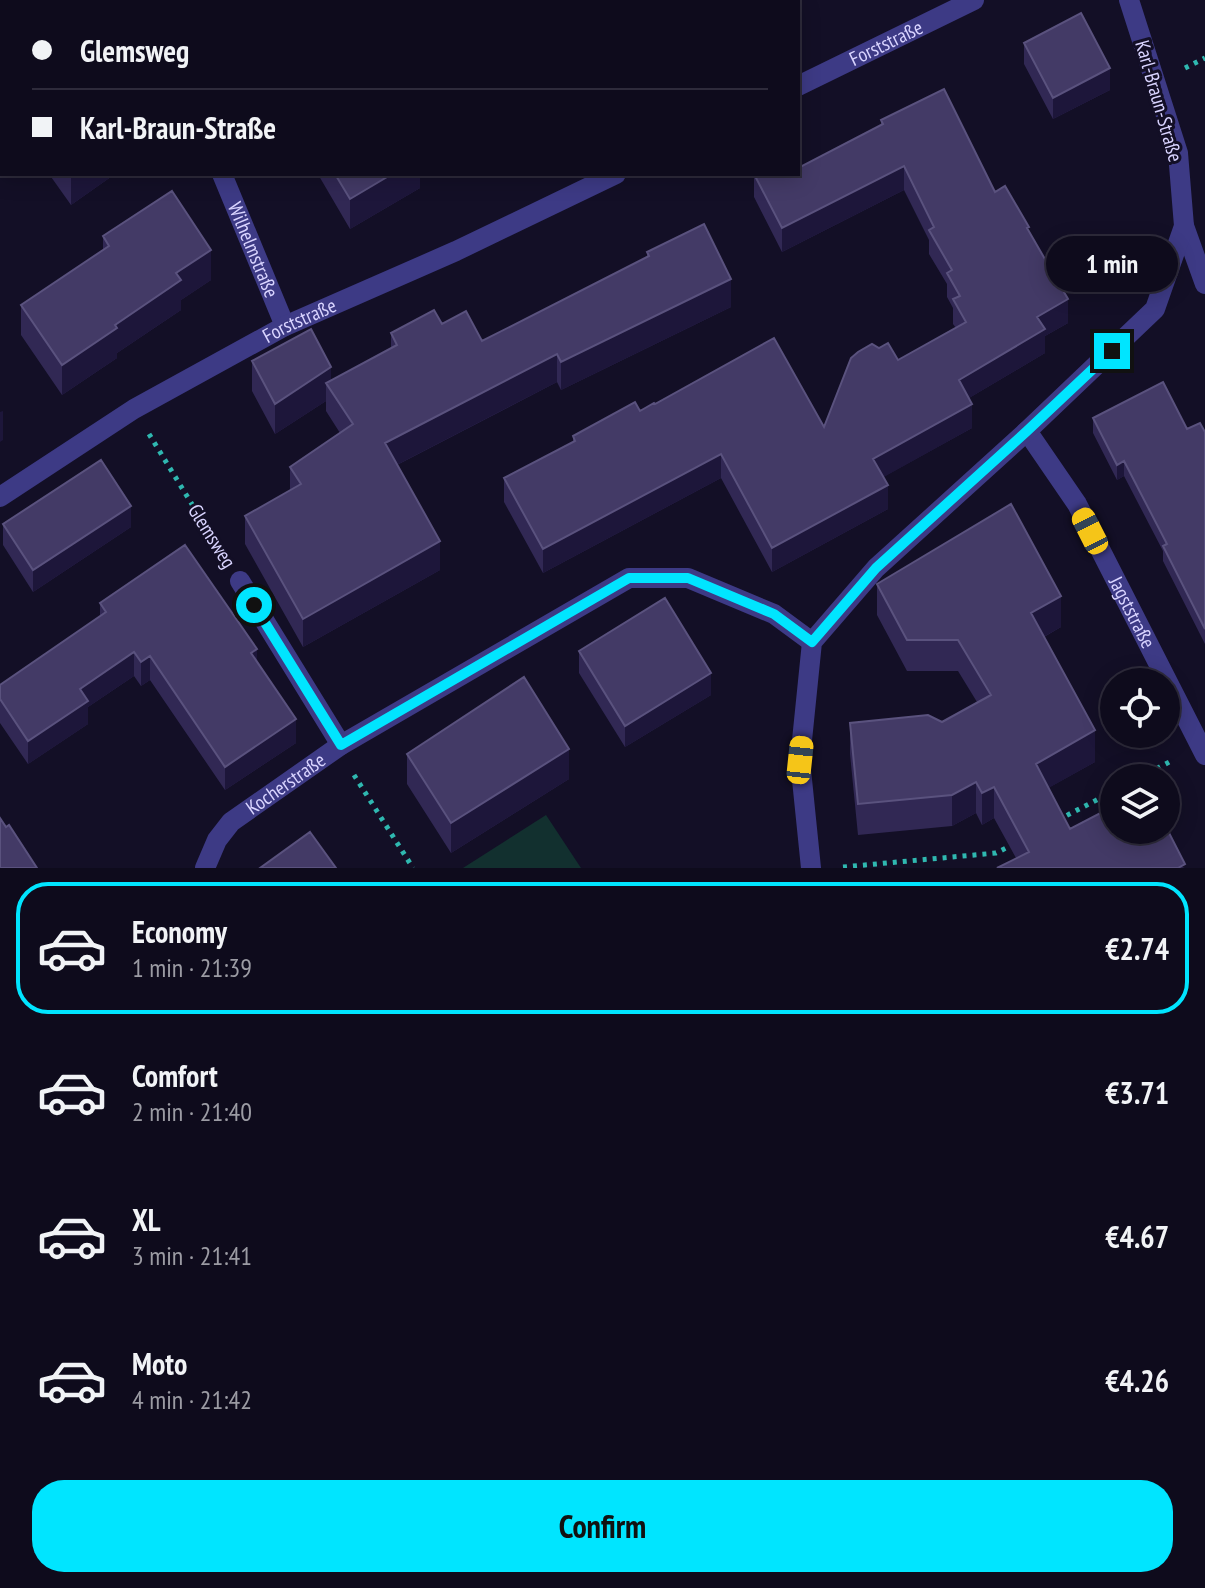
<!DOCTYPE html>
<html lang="en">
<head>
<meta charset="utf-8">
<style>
	:root { --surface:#0e0b1c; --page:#171425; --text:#f1f3f6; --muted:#9b9ba3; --line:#2e2b3b; --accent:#00e5ff }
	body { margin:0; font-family:"PT Sans Narrow",sans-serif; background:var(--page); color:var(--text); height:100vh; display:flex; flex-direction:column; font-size:30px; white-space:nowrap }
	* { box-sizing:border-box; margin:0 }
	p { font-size:26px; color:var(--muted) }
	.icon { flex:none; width:44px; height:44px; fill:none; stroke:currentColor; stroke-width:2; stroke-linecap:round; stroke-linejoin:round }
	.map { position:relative; height:868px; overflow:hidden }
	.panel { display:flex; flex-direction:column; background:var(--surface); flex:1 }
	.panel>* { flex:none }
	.guide { position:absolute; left:0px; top:0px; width:800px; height:176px; box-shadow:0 4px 20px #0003,0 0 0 2px var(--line); display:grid; align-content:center; height:176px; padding:0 32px; background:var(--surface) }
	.buttons { position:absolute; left:1100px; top:668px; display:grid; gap:16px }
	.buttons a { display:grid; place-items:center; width:80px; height:80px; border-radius:50%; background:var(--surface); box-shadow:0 4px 20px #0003,0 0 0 2px var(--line); font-size:40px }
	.end { position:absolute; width:36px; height:36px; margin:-18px; border:10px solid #00e5ff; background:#111; box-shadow:0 0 0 4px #111 }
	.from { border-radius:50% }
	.bubble { position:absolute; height:56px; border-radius:28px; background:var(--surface); box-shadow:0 4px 20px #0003,0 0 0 2px var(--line); font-size:26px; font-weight:800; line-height:56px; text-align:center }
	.car { position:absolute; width:24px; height:48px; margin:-24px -12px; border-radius:10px; box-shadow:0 0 6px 2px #0007; background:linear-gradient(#f5c518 24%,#345 0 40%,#f5c518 0 76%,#345 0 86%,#f5c518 0) }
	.guide b { display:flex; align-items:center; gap:28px; height:76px; font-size:30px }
	.guide b+b { border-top:2px solid var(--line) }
	.guide i { width:20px; height:20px; background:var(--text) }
	ul { padding:14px 0 0; list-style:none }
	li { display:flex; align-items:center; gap:24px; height:132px; margin:0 16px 12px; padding:0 16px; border:4px solid transparent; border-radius:32px }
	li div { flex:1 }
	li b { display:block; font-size:30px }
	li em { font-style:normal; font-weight:800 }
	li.on { border-color:var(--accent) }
	li>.icon { width:72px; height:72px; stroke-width:1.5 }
	.primary-button { display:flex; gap:16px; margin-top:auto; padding:16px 32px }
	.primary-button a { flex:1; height:92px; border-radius:32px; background:var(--accent); color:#111; font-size:32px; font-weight:800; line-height:92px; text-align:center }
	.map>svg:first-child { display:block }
	.green { fill:#12302f }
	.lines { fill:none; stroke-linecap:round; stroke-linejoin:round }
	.path { stroke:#2fb8b0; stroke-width:5; stroke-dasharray:4 6; stroke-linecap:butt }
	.street { stroke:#3d3a85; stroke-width:20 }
	.wall { fill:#312854 }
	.shaded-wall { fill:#1d163a }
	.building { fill:#433a66; stroke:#5a527e; stroke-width:2 }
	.route { stroke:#00e5ff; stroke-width:10 }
	.labels { text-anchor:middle; stroke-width:6; stroke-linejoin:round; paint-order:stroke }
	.street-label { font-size:20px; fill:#d9d4ff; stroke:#130f26 }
</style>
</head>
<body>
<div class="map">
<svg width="1205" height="868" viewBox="0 0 1205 868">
	<rect width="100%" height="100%" fill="#130f26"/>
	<!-- green -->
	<path class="green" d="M546,815l35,53h-118z"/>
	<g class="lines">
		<!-- path -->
		<path class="path" d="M1185,68l20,-10
			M149,434l74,121
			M354,775l59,93
			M1139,778l34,-18
			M1058,820l56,-29
			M843,867l153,-14 18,-9"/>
		<!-- street -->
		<g class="street">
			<path d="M150,0l1,2"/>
			<path d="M698,0l1,2"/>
			<path id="s1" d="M798,86l176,-86"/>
			<path id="s2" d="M222,174l63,152"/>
			<path d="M1184,226l21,58"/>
			<path id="s3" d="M1027,431l50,73 128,251"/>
			<path id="s4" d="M0,497l134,-88 151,-83 171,-75 160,-77"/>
			<path d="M240,581l101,164"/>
			<path id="s5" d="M205,868l12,-28 14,-18 110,-77 288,-167h59l86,36 38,28"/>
			<path d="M811,868l-11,-108 12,-118 64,-74 151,-137 128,-122 29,-83 -6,-73 -49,-153"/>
		</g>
	</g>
	<!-- wall -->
	<path class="wall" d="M0,0l2,2v82l-2,-4z
		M1024,43l86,47 -57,29 -29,-55z
		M881,120l114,72 34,39 39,92 -23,13v17l-76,45 3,30 -89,49 5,32 -116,63 -51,-94 -178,95 -39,-71v-24l69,-36v-6l82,-32 169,23 74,-67 58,-32 -3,-4v-16l-6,-11v-13l-18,-30v-14l-25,-50 -122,62 -28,-55v-23l44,-6 83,-43z
		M49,174h66l-44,31z
		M319,174h101v14l-70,41 -31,-53z
		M103,236l108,44 -30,20v10l-64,43v5l-55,37 -41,-60v-30l82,-55z
		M647,252l84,55 -170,83 -4,-8 -160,83 43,105 -137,77 -58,-103v-28l45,-26v-23l50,-34 -14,-22v-10l-51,33 -23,-43v-30l79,19 60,-32v-15l51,-9 40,17 165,-84z
		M1093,418l112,14v212l-42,-83v-10l-39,-75 -7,4 -24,-47z
		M3,524l128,3 -98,65 -30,-47z
		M877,584l184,43 -17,10 51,125 -47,26 22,41 115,39 -169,-10 -22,-40 -12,7 -6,-12 -24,13 -94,9 -8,-81v-31l92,-1 35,-20 -19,-31h-51l-30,-56z
		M100,603l157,59 39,81 -71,47 -75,-110 -9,6 -7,-10 -46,31v17l-60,40 -28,-41v-38l100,-69z
		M579,651l132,44 -86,52 -46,-74z
		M407,754l162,25 -118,74 -44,-69z"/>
	<!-- shaded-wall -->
	<path class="shaded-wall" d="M1110,68v22l-57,29v-21z
		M904,166v24l-122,62v-24z
		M73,174h42l-44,31v-30z
		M392,174h28v14l-70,41v-30z
		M211,250v30l-30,20v10l-64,43v5l-55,37v-30l53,-40 61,-52z
		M731,279v28l-170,83v-28z
		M1068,299v24l-23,13v17l-86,51v-24l78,-63z
		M557,354v28l-172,89v-28z
		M331,367v24l-5,-8v18l-51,33v-30z
		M972,404v24l-99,55v-24z
		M3,411v29l-3,2v-30z
		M721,454v24l-178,95v-24z
		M1124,461v15l-7,4v-15z
		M888,485v24l-116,63v-24z
		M131,506v21l-98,65v-22z
		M440,541v29l-137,77v-28z
		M1061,596v31l-30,17v-31z
		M257,649v24l-6,-20z
		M134,652v24l-46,31v17l-60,40v-23l52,-52z
		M150,656v24l-9,6v-24z
		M711,673v22l-86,52v-21z
		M296,719v24l-71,47v-23z
		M1095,730v32l-59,33v-31z
		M569,749v30l-118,74v-30z
		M976,782v31l-24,13v-31z
		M994,787v31l-12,7v-32z"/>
	<!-- building -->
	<path class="building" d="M0,0h104l2,2h-104v52l-2,-3z
		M642,0h12l1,2h-17z
		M1081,13l29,55 -57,30 -29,-55z
		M944,89l51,103 10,-6 24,41 -2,1 41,71 -31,18 8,12 -86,51 13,24 -99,55 15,26 -116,63 -51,-94 -178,95 -39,-71 71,-37 -2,-5 62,-34 5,9 14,-8 1,1 119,-66 50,89 27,-69 7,-6 14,-8 7,4 9,-5 10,17 68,-38 -13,-23 7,-3 -13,-23 5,-3 -23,-40 5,-3 -30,-61 -122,62 -28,-54h44v-6l85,-44 -2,-4z
		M335,174h57l-42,25z
		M172,191l39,59 -35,23 5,7 -66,45 2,3 -55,37 -41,-60 88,-59 -6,-10z
		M704,224l27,55 -170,83 -4,-8 -172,89 55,98 -137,78 -58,-103 56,-32 -11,-17 63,-43 -27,-41 71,-38 -6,-12 43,-23 8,14 24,-13 16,30 167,-85 -2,-4z
		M311,329l20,38 -56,37 -23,-43z
		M1163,382l24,47 13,-6 5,9v197l-42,-83 4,-2 -43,-83 -7,4 -24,-47z
		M101,460l30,46 -98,64 -30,-46z
		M1011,504l50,92 -30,17 64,117 -59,34 34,65 44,-23v24h52v-3l19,37 -7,4h-181l32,-16 -35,-65 -12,6 -6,-11 -24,13 -94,9 -8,-81 78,-8 14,7 49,-27 -33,-55h-51l-30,-56z
		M185,545l72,104 -6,4 45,66 -71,48 -75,-111 -9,6 -7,-10 -54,37 8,12 -60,40 -28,-42v-14l106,-73 -6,-9z
		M665,598l46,75 -86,53 -46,-75z
		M524,677l45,72 -118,74 -44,-69z
		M0,818l6,9 3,-2 28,43h-37z
		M310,832l26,36h-76z"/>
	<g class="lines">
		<!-- route -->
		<path class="route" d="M254,605l87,140 288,-167h59l86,36 38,28 64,-74 151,-137 85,-80"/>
	</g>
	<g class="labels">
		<!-- street labels -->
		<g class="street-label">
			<text dy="7" stroke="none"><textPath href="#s1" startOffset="98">Forststraße</textPath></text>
			<text transform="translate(1159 101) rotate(74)" y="7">Karl-Braun-Straße</text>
			<text dy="7" stroke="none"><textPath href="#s2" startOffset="82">Wilhelmstraße</textPath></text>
			<text dy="7" stroke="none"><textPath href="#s4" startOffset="348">Forststraße</textPath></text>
			<text transform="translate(212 536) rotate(58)" y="7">Glemsweg</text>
			<text dy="7" stroke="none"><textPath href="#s3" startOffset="210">Jagststraße</textPath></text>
			<text dy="7" stroke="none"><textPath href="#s5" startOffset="120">Kocherstraße</textPath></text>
		</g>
	</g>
</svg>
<div class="buttons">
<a><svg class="icon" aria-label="locate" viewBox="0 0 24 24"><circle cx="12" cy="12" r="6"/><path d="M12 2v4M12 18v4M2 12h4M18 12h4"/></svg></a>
<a><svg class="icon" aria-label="layers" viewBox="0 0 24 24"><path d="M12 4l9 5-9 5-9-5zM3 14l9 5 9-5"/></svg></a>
</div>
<i class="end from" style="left:254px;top:605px"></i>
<i class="end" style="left:1112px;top:351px"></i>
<div class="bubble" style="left:1046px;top:236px;width:132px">1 min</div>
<i class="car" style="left:1090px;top:531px;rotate:333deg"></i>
<i class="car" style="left:800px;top:760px;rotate:6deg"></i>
<div class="guide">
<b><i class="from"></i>Glemsweg</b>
<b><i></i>Karl-Braun-Straße</b>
</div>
</div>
<section class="panel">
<ul>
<li class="on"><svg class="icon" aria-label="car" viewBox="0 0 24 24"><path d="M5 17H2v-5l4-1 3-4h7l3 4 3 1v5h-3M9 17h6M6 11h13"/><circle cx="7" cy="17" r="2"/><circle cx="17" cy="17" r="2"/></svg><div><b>Economy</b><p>1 min · 21:39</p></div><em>€2.74</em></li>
<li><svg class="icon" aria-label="car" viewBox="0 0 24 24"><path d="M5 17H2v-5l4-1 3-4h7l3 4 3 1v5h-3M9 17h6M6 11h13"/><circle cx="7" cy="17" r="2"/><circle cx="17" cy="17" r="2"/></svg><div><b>Comfort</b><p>2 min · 21:40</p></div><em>€3.71</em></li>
<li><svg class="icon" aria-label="car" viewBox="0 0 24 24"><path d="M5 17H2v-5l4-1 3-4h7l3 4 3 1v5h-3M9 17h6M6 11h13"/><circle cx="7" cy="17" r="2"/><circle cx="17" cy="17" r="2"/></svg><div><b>XL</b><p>3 min · 21:41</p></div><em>€4.67</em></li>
<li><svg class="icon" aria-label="car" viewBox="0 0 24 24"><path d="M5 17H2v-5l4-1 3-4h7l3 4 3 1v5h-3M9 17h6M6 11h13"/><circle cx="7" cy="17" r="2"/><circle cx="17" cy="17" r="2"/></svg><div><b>Moto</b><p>4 min · 21:42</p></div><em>€4.26</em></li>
</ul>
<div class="primary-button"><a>Confirm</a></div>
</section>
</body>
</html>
